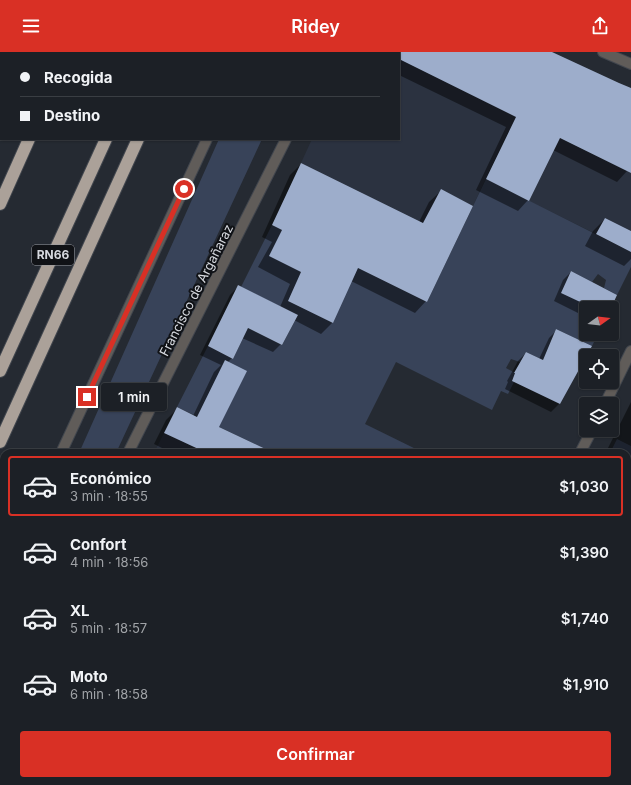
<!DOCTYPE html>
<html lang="es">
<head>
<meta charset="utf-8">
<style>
	:root { --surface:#1c2026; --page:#25282e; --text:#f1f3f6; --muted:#a0a3a7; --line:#3a3e43; --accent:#d93025 }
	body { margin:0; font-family:Inter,sans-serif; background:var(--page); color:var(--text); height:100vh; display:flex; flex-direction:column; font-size:15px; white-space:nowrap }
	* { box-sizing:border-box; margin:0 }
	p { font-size:13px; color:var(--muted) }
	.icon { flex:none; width:22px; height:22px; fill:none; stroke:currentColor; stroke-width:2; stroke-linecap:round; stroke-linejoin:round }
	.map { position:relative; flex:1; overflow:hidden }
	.sheet { position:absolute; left:0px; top:397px; width:631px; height:336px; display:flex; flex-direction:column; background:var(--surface); border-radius:12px 12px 0 0; box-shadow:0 1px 3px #0004,0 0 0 1px var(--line) }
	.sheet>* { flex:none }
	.guide { position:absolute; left:0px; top:0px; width:400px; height:88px; box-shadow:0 1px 3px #0004,0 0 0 1px var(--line); display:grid; align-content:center; height:88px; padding:0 20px; background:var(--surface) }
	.needle { width:26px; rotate:75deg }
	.tools { position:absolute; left:579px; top:249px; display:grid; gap:8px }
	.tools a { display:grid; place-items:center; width:40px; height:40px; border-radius:4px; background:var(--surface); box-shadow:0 1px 3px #0004,0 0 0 1px var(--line); font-size:20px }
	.end { position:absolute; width:18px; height:18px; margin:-9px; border:5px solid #d93025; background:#fff; box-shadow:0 0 0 2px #fff }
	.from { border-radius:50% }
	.bubble { position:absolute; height:28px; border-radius:4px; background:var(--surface); box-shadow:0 1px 3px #0004,0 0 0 1px var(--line); font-size:13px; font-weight:600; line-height:28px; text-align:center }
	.guide b { display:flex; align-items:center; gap:14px; height:38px; font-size:15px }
	.guide b+b { border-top:1px solid var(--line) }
	.guide i { width:10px; height:10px; background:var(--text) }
	ul { padding:7px 0 0; list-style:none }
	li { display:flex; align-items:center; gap:12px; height:60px; margin:0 8px 6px; padding:0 12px; border:2px solid transparent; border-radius:4px }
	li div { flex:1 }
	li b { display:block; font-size:15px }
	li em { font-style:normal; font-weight:600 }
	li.selected { border-color:var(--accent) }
	li>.icon { width:36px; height:36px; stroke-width:1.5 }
	.action { display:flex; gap:8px; margin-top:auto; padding:8px 20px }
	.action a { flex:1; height:46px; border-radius:4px; background:var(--accent); color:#fff; font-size:16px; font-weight:600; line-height:46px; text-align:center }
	header { display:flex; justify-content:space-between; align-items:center; height:52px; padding:0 20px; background:var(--accent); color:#fff; font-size:18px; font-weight:600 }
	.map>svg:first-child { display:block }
	.built { fill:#2b3240 }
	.green { fill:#384359 }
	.shadow { fill:#0007 }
	.building { fill:#9dadcb }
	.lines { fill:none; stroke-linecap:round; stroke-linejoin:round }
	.minor-casing { stroke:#41464e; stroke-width:12 }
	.tertiary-casing { stroke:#41464e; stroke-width:12 }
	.motorway-casing { stroke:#41464e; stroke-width:14 }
	.minor { stroke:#605c59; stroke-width:10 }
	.tertiary { stroke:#605c59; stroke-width:10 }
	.motorway { stroke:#aba199; stroke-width:12 }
	.route { stroke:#d93025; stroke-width:5 }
	.labels { text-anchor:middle; stroke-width:4; stroke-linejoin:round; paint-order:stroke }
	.shield { fill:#101216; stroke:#9b9da3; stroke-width:1 }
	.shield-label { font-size:12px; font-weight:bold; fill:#d6d9df }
	.street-label { font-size:13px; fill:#d6d9df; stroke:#101216 }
</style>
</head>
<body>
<header><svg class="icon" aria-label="menu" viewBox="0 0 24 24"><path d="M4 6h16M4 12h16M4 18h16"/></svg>Ridey<svg class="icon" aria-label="share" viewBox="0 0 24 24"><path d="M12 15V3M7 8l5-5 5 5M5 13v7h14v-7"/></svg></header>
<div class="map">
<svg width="631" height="733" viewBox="0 0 631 733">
	<rect width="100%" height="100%" fill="#252a32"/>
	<!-- built -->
	<path class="built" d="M399,7l232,114v58l-26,-13 -9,16 -67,-33 23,-47 -44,-22 -35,74 -32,-16 -18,33 -122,-60 11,-24h87z
		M164,381l43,20h-53z"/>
	<!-- green -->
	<path class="green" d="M219,87h43l-146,314h-37z
		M486,127l145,73v15l-14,28 -13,-7 2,-8 -8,-6 -6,8 -21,-11 -9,21 31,16h-7v26h12l-6,12 -36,-17 -13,31 -17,-8 -6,10 -9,-3 -5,9 9,5 -3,7 2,2 -6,12 -7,-3 -9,19 -96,-48 -31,62 59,29h-150l-97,-46 31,-61 25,13 15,-31 34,17 16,-30 -57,-28 31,-62 155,77z
		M617,387l14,7v294l-4,3v-290h-17z
		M4,563v57l-4,9v-57z
		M4,727v2h161l6,4h-170z
		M191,729h198l-2,4h-198z"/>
	<!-- shadow -->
	<path class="shadow" d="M353,0h196l82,38v74l-4,7 -10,11 -64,-32 -25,50 -10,11 -42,-21 30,-63 -107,-52v-22z
		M301,112l118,58 10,-20 12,-11 -15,110 -11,12 -64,-32 -18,41 -12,12 -27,-14 -13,24 -8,8 -31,-14 -10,20 -4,4 -11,65 45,26h-90l-18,-9 12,-24 11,-11 16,7 21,-44 7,-7 -21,-10 30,-60 8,-8 42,20 10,-23 -32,-17 14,-25 -10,-5 28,-62z
		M605,167l26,13v27l-7,7 -39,-20 8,-15z
		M571,220l39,36h-24v9l-32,-16 9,-21z
		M557,278l33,16 -31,58 -8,8 -46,-23 3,-7 -1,-1 11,-20 8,-8 13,6 10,-21z
		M631,350v60l-4,-2v-7h-14l-6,-3z
		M630,689l1,44h-42l2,-4h36v-37z
		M334,729h33l6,4h-39l2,-3z"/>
	<!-- building -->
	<path class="building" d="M385,0h167l67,31 12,5v85l-71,-35 -31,63 -43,-22 30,-62 -117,-58v-6z
		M301,111l122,60 18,-34 32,17 -46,96 -69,-34 -25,55 -45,-22 13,-29 -32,-16 13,-26 -10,-5z
		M605,166l26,13v21l-35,-18z
		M571,219l46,24 -6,13h-18l-32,-15z
		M238,233l60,30 -16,30 -34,-17 -15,31 -25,-13z
		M556,277l36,17 -32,58 -48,-23 3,-8h-1l12,-21 17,8z
		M225,308l22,11 -28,56 55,26h-67l-43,-20 13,-26 20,10z"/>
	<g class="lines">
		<defs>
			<path id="minor" d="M603,0l28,12
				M330,1v-1
				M605,352l26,-53
				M128,401l158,-314
				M580,401l12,-23
				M0,676l4,-9
				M505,729l7,4
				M413,733l2,-4"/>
			<path id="tertiary" d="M246,1l1,-1
				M61,401l146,-314
				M0,533l4,-9"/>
			<path id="motorway" d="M68,1v-1
				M145,1v-1
				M177,1l1,-1
				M0,152l29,-65
				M0,319l106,-232
				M0,390l138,-303"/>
		</defs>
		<!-- minor casing -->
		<use href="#minor" class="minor-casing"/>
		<!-- tertiary casing -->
		<use href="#tertiary" class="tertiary-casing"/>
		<!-- motorway casing -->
		<use href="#motorway" class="motorway-casing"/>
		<!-- minor -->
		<use href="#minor" class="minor"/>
		<!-- tertiary -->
		<use href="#tertiary" class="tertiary"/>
		<!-- motorway -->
		<use href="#motorway" class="motorway"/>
	</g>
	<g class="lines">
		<!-- route -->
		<path class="route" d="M87,345l97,-208"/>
	</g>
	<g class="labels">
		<!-- shield labels -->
		<rect class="shield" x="32" y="193" width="42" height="20" rx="3"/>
		<g class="shield-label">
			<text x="53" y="207">RN66</text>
		</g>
		<!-- street labels -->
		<g class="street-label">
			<text transform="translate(196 238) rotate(-63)" y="5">Francisco de Argañaraz</text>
		</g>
	</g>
</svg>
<div class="tools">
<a><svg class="needle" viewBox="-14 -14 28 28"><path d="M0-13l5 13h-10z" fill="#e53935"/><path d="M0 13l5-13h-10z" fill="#a0a3a7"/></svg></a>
<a><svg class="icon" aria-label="locate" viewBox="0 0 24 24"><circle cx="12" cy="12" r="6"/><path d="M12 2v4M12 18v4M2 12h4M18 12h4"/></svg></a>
<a><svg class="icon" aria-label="layers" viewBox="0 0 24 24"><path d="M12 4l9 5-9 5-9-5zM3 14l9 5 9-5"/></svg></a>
</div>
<i class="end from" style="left:184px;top:137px"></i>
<i class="end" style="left:87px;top:345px"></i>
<div class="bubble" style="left:101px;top:331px;width:66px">1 min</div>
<div class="guide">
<b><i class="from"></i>Recogida</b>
<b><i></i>Destino</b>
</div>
<section class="sheet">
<ul>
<li class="selected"><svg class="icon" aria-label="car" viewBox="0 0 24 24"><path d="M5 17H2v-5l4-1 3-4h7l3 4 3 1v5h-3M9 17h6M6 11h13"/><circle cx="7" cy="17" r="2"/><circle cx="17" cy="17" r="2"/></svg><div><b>Económico</b><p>3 min · 18:55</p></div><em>$1,030</em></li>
<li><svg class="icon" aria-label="car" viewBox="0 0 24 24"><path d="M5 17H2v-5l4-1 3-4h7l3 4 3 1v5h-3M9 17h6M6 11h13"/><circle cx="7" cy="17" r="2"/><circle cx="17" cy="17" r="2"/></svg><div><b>Confort</b><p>4 min · 18:56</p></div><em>$1,390</em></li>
<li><svg class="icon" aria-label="car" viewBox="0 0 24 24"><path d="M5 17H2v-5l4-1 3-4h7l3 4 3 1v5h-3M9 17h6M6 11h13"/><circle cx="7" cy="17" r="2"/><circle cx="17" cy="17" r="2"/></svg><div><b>XL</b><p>5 min · 18:57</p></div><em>$1,740</em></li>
<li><svg class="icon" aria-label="car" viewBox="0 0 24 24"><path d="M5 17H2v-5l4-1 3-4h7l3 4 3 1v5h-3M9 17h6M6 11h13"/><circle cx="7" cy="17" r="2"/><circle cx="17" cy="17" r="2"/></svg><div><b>Moto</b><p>6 min · 18:58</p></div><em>$1,910</em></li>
</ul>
<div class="action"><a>Confirmar</a></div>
</section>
</div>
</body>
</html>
